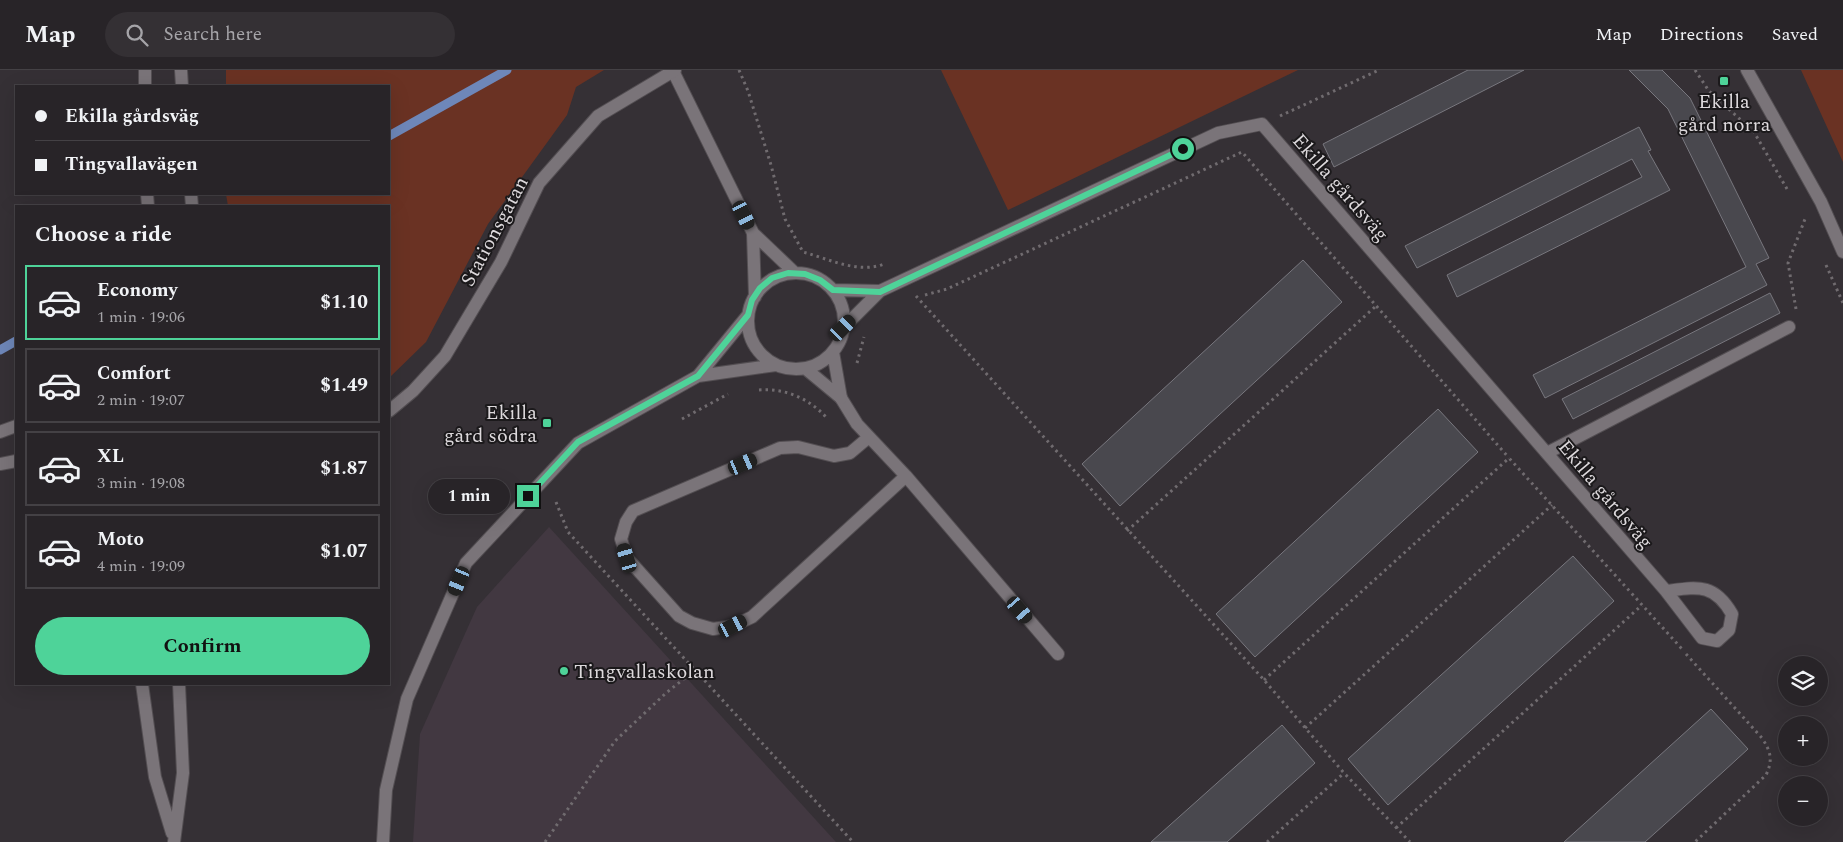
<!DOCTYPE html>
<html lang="en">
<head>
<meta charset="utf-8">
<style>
	:root { --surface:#282428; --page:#343034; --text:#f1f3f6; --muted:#a5a4a8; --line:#444145; --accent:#4ed399 }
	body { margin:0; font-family:Spectral,serif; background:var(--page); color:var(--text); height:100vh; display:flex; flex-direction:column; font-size:19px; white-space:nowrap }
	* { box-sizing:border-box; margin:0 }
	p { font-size:16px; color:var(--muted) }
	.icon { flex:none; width:28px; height:28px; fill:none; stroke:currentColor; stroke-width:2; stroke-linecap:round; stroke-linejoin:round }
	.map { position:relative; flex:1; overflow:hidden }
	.side { position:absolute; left:15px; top:135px; width:375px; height:480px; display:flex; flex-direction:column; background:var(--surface); border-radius:0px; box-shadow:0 5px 20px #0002,0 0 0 1px var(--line) }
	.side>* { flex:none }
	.hud { position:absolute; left:15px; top:15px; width:375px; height:110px; border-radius:0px; box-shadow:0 5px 20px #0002,0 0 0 1px var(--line); display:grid; align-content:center; height:110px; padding:0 20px; background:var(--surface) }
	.tools { position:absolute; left:1778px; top:586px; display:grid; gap:10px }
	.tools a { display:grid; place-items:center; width:50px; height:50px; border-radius:50%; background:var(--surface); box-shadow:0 5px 20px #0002,0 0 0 1px var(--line); font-size:25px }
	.end { position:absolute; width:22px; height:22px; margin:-11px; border:6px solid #4ed399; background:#111; box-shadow:0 0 0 2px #111 }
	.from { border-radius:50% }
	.bubble { position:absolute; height:35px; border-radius:18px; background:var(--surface); box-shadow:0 5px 20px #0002,0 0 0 1px var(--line); font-size:16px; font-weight:700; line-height:35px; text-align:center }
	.car { position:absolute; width:15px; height:30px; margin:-15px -8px; border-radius:6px; box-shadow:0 0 4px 1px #0007; background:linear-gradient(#222 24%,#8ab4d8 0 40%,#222 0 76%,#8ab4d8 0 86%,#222 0) }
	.hud b { display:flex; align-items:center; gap:18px; height:48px; font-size:19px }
	.hud b+b { border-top:1px solid var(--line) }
	.hud i { width:12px; height:12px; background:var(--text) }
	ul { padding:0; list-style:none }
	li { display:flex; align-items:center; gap:15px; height:75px; margin:0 10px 8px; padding:0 10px; border:2px solid var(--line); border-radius:0px }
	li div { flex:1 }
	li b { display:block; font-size:19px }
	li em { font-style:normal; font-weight:700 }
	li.current { border-color:var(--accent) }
	li>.icon { width:45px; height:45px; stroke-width:1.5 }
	h2 { padding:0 20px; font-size:22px; line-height:60px }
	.button { display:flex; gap:10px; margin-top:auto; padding:10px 20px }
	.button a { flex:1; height:58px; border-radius:30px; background:var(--accent); color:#111; font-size:20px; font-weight:700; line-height:58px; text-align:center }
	header { display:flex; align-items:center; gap:30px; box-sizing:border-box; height:70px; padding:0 25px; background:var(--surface); border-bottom:1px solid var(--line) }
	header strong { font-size:24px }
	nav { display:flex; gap:28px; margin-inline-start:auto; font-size:18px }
	.search { width:350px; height:45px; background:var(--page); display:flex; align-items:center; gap:12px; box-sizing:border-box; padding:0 18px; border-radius:28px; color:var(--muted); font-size:19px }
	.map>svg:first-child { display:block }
	.built { fill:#423841 }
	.green { fill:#6a3223 }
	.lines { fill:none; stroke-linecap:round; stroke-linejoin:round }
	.stream { stroke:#6e87b9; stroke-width:9 }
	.building { fill:#49484e; stroke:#78777e }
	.service-casing { stroke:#534e52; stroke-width:14 }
	.minor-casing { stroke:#534e52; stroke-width:14 }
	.tertiary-casing { stroke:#534e52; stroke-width:14 }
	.secondary-casing { stroke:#534e52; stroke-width:14 }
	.path { stroke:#706b6f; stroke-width:3; stroke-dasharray:2.5 4; stroke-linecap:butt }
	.service { stroke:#7a7479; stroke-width:12 }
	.minor { stroke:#7a7479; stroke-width:12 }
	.tertiary { stroke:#7a7479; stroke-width:12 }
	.secondary { stroke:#7a7479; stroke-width:12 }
	.route { stroke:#4ed399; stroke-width:6 }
	.poi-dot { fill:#4ed399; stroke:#1b191b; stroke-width:2 }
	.labels { text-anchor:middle; stroke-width:4; stroke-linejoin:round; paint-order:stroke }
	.poi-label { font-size:20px; fill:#ddd9dc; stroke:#1b191b }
	.street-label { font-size:20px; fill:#ddd9dc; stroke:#1b191b }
</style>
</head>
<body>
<header>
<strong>Map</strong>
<div class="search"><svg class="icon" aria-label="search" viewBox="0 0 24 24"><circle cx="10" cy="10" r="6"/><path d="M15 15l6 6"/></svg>Search here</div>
<nav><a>Map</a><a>Directions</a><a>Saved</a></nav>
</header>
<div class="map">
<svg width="1843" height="772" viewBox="0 0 1843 772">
	<rect width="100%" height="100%" fill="#353035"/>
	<!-- built -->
	<path class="built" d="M549,457l287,315h-423l7,-108 57,-127z"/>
	<!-- green -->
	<path class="green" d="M226,0h378l-28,17 -9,28 -79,109 -62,118 -37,36v-172h-161l-2,-12h163v-108h-163z
		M941,0h357l-290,140z
		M1801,0h42v92z"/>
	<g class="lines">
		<!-- stream -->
		<path class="stream" d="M389,66l118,-66
			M0,280l16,-9"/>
	</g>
	<!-- building -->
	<path class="building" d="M1468,0h56l-190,97 -11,-23z
		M1629,0h33l28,28 79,160 -13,6 11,21 -222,113 -12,-23 213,-108 -78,-158z
		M1639,57l12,23 -3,1 22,39 -213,107 -10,-22 195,-98 -10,-18 -215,109 -12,-22z
		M1303,190l39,42 -222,204 -38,-42z
		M1770,223l10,20 -207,106 -11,-20z
		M1438,339l40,43 -223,205 -39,-43z
		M1573,486l41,45 -226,204 -40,-46z
		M1711,639l37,40 -24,22 -79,71h-81z
		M1282,655l33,38 -88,79h-76z"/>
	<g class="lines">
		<defs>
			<path id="service" d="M841,328l16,26 49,52 -154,141 -19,9 -20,3 -21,-6 -13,-7 -52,-58 -6,-19 5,-17 7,-11 147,-63 18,-1 36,9 16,-3 19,-16
				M1547,383l242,-126
				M906,406l152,178"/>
			<path id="minor" d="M673,1l80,162 42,40
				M753,163l2,64
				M748 251a48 48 0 1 1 96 0a48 48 0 1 1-96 0Z
				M833,220l47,1
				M843,258l37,-37 338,-158 44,-9 404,467 36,47 15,3 12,-11 3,-16c-18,-31 -34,-27 -66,-23
				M833,282l8,46
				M806,299l35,29
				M698,306l50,-61
				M383,772l3,-52 21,-91 59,-136 112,-120 120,-67 78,-11"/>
			<path id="tertiary" d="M1747,0l74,132 22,50
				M389,341l24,-20 32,-35 56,-94 38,-79 59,-67 77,-46
				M0,362l16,-6
				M0,394l16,-3"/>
			<path id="secondary" d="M145,0v16
				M181,0l1,16
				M147,124l1,12
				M191,124l1,12
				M142,614l13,93 17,56
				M174,772l9,-69 -4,-89"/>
		</defs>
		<!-- service casing -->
		<use href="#service" class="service-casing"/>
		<!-- minor casing -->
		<use href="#minor" class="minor-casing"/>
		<!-- tertiary casing -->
		<use href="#tertiary" class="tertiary-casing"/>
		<!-- secondary casing -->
		<use href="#secondary" class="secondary-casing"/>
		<!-- path -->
		<path class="path" d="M739,0l9,21 23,74 14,54 18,33c26,7 55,22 81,12
			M1695,0l14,21 45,41 33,57
			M1280,46l99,-46
			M1826,195l17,38
			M925,225l22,-6 295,-137 267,306
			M916,226l348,384 80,93 66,69
			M1796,239l-8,-46 17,-44
			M857,293l7,-26
			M759,320c26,-2 49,8 67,27
			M682,349l46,-25
			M556,432l12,30 285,310
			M1127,461l249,-225
			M1686,584l76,84c9,14 11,22 4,37l-71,67
			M1264,610l245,-222 173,191
			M1305,658l247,-223
			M1396,758l246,-223
			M545,772l70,-101 51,-48 29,-23
			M1267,772l77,-69"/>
		<!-- service -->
		<use href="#service" class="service"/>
		<!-- minor -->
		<use href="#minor" class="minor"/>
		<!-- tertiary -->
		<use href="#tertiary" class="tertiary"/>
		<!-- secondary -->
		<use href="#secondary" class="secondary"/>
	</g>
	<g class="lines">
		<!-- route -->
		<path class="route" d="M528,426l50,-54 120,-66 50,-61 4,-15 8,-12 12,-10 16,-5 17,1 15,6 13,10 47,2 303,-143"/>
	</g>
	<!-- markers -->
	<g class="poi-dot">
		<rect x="1719" y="6" width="10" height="10" rx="2.5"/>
		<rect x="542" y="348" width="10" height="10" rx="2.5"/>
		<circle cx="564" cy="601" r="5"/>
	</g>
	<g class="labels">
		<!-- poi labels -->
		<g class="poi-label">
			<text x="1724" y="38">Ekilla<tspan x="1724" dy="23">gård norra</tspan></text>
			<text x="537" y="349" text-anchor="end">Ekilla<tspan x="537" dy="23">gård södra</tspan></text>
			<text x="574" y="608" text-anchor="start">Tingvallaskolan</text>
		</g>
		<!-- street labels -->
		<g class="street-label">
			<text transform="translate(1341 117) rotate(49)" y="7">Ekilla gårdsväg</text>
			<text transform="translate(494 161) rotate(-62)" y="7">Stationsgatan</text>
			<text transform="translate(1606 424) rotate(50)" y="7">Ekilla gårdsväg</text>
		</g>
	</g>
</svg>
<div class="tools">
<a><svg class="icon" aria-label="layers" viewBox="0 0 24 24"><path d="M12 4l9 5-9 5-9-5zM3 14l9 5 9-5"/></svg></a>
<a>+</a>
<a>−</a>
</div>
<i class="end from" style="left:1183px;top:79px"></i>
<i class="end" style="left:528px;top:426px"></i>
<div class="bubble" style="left:428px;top:409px;width:82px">1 min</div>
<i class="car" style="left:744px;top:145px;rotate:154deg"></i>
<i class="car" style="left:843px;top:258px;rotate:45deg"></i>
<i class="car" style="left:743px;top:394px;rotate:67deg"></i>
<i class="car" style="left:627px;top:488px;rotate:343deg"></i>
<i class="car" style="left:459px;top:511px;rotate:203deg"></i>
<i class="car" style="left:1020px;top:540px;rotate:139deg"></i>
<i class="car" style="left:733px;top:556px;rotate:63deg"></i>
<div class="hud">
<b><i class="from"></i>Ekilla gårdsväg</b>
<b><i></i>Tingvallavägen</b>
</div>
<section class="side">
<h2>Choose a ride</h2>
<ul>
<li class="current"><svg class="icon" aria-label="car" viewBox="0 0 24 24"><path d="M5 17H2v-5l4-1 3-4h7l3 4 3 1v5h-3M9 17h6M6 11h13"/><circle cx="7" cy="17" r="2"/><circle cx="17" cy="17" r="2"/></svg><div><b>Economy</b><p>1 min · 19:06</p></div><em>$1.10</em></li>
<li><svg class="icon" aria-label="car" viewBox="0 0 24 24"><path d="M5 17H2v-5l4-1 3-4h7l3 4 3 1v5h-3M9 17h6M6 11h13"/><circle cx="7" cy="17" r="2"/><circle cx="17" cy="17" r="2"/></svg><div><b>Comfort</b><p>2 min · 19:07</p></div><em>$1.49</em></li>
<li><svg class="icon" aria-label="car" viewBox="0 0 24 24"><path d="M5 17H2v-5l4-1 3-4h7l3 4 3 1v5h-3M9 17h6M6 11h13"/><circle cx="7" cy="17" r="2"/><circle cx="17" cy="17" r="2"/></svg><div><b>XL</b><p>3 min · 19:08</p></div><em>$1.87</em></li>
<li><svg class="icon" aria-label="car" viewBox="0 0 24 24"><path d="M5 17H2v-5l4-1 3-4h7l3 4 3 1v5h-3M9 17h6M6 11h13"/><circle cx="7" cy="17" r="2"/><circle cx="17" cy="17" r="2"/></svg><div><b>Moto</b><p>4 min · 19:09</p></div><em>$1.07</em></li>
</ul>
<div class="button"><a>Confirm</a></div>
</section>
</div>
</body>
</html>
